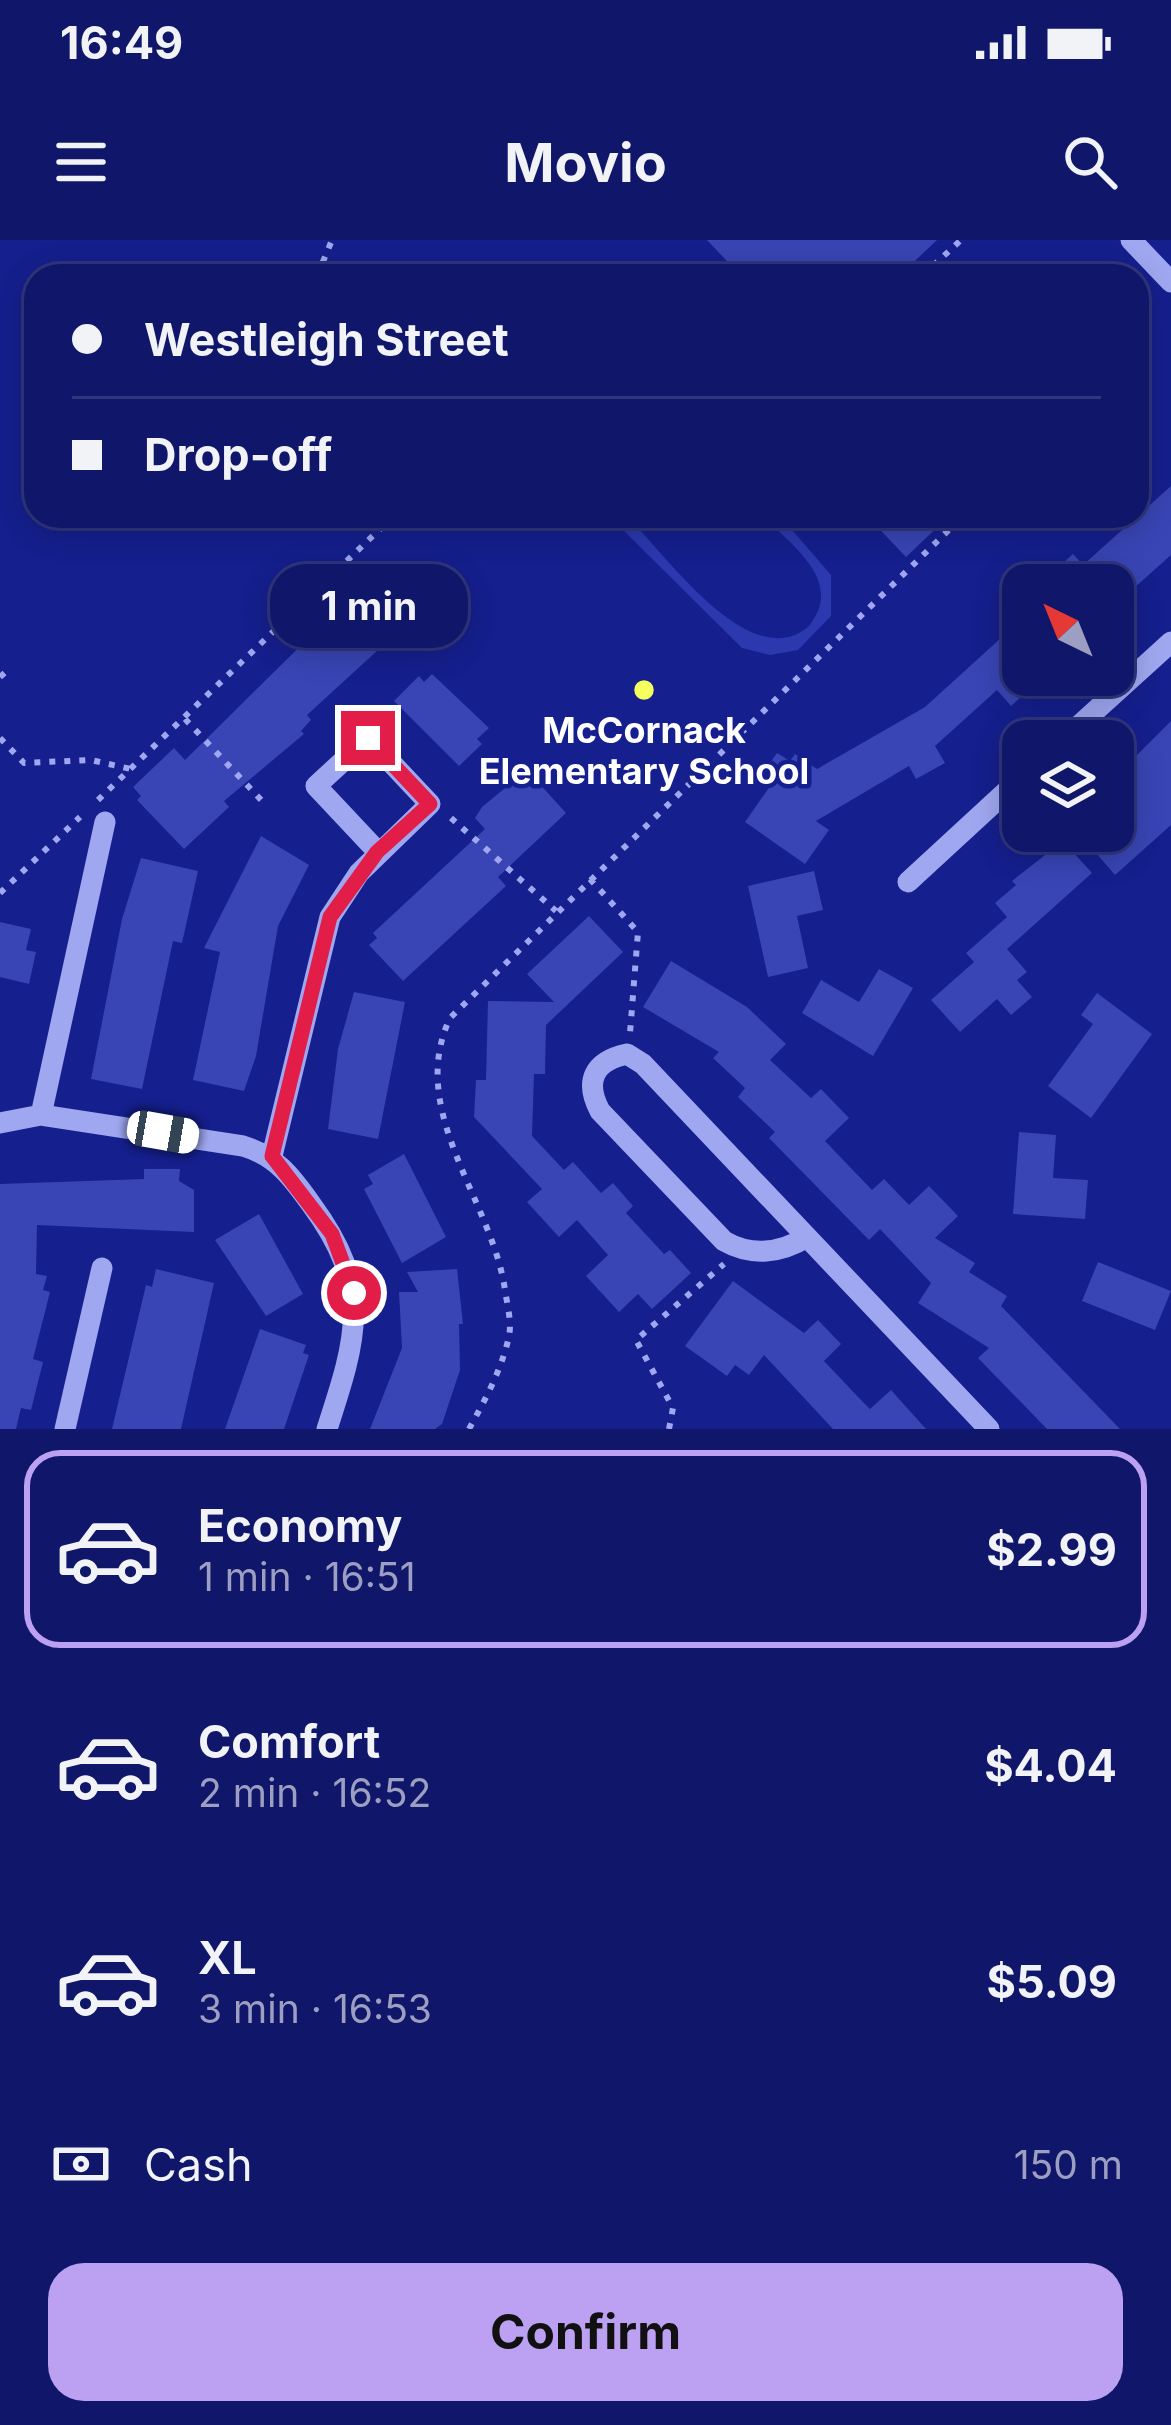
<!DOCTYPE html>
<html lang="en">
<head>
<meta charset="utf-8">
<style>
	:root { --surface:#10176a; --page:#192070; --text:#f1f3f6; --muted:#9c9fc1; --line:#30367e; --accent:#bca0f2 }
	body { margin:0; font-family:Inter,sans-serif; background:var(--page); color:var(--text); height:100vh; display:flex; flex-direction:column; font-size:45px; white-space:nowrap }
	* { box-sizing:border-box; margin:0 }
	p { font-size:39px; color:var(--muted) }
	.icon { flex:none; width:66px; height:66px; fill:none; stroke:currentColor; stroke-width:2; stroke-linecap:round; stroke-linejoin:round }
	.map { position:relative; height:1189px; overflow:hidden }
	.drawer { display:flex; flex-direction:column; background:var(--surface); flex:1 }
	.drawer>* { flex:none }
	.hud { position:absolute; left:24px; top:24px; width:1125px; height:264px; border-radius:36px; box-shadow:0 6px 30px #0003,0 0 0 3px var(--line); display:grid; align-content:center; height:264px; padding:0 48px; background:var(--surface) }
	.needle { width:78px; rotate:317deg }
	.tools { position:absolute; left:1002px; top:324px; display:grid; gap:24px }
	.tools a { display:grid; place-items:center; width:132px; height:132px; border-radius:24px; background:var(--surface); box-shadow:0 6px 30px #0003,0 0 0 3px var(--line); font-size:60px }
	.end { position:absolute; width:54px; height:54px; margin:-27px; border:15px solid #e11d48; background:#fff; box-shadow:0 0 0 6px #fff }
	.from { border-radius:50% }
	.bubble { position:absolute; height:84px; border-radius:36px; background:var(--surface); box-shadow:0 6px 30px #0003,0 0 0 3px var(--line); font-size:39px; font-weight:700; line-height:84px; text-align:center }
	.car { position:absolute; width:36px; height:72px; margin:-36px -18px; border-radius:15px; box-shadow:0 0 9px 3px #0007; background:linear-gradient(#fff 24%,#345 0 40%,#fff 0 76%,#345 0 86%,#fff 0) }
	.hud b { display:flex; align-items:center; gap:42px; height:114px; font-size:45px }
	.hud b+b { border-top:3px solid var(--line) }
	.hud i { width:30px; height:30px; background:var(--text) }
	ul { padding:21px 0 0; list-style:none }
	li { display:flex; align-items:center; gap:36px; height:198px; margin:0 24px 18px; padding:0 24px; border:6px solid transparent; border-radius:36px }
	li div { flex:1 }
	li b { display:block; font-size:45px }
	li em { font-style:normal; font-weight:700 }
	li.selected { border-color:var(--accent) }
	li>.icon { width:108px; height:108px; stroke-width:1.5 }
	.pay { display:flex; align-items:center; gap:30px; height:132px; padding:0 48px; font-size:45px }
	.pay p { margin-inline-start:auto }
	.cta { display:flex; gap:24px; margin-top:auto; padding:24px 48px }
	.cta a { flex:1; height:138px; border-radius:36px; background:var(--accent); color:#111; font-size:48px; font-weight:700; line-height:138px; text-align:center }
	.status { display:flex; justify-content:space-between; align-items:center; height:84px; padding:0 60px; background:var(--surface); direction:ltr }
	.status svg { height:33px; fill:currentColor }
	header { display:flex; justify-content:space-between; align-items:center; height:156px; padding:0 48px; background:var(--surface); font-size:54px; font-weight:700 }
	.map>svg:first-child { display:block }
	.green { fill:#2b38ae }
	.building { fill:#3945b4 }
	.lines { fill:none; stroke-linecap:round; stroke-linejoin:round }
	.path { stroke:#9fa7f0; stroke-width:6; stroke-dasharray:6 9; stroke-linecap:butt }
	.minor { stroke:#9fa7f0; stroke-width:21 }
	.route { stroke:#e11d48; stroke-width:15 }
	.poi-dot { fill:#f5ff5e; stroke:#151f8d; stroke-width:4.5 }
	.labels { text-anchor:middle; stroke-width:9; stroke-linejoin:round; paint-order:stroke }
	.poi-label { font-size:36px; font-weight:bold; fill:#fff; stroke:#151f8d }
</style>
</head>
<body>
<div class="status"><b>16:49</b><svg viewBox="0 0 49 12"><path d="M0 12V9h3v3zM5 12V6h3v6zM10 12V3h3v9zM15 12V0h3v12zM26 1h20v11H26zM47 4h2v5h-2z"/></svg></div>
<header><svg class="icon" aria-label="menu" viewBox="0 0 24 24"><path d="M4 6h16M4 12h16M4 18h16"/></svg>Movio<svg class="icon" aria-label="search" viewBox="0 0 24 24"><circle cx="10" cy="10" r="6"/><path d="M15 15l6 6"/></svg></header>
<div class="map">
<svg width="1171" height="1189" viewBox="0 0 1171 1189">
	<rect width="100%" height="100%" fill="#151f8d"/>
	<!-- green -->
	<path class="green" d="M609,276h18c39,39 123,159 181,111 38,-45 -16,-81 -45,-111h17l51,59v41l-33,34 -28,5 -28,-7z"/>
	<!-- building -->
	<path class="building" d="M707,0h230l-38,36h-158z
		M1171,246v69l-47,42 -10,-12h-75l34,-31 10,11z
		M867,276h82l-43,41z
		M358,349l36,38 -8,8 4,4 -83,76 4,5 -10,11 3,3 -80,67 5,6 -45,42 -47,-49 4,-4 -8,-9 41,-39 11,12z
		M1023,378v57h23l-35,31 -14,-16 -62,56 10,17 -29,16 -7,-13 -93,55 13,9 -24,34 -60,-42 28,-40 -11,-8 15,-21 13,8 5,-7 22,15 108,-62z
		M432,434l57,54 -12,11 5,5 -23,22 -65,-65 25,-25 5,6z
		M1171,481v104l-56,50 -25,-29 38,-34 -15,-16v-17z
		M527,530l39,43 -68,64 8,9 -103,95 -34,-36 8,-7 -4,-5 112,-104 -10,-11 7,-11z
		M261,596l48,29 -31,61 -22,130 -12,35 -51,-11 27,-128 -16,-4z
		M1063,601l29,32 -85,76 20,23 -10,8 15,17 -21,18 -14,-16 -37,33 -29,-32 43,-38 -8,-9 41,-36 -12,-14 21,-18 -4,-4z
		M141,618l57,13 -16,72 -9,-2 -31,148 -51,-10 31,-160z
		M814,631l9,39 -26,6 11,52 -40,9 -20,-91z
		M589,676l34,36 -77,73 -1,49h-11l-2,62 32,34 9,-8 28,31 12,-10 20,23 -7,7 38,41 6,-4 21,23 -39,36 -14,-15 -19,18 -33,-36 22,-21 -31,-35 -18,17 -32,-35 15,-13 -68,-72 2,-37h10l2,-79 66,1 -27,-28z
		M0,682l31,7 -5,21 10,2 -7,32 -29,-7z
		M671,721l76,46 39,37 -16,16 41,38 10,-9 28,29 -24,23 47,49 12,-11 25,26 20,-19 29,30 -23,22 40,25 -6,9 38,24 -6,10 119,123h-73l-69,-71 11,-10 -71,-45 13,-20 -51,-54 -11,11 -100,-102 6,-6 -37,-35 7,-9 -32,-30 6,-6 -76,-45z
		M879,729l34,19 -40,68 -71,-43 19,-33 38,22z
		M354,752l51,10 -27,137 -50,-10 10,-80z
		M1097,753l55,41 -61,84 -43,-32 45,-62 -12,-9z
		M1019,892l37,3 -3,43 35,2 -3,39 -72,-5z
		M404,914l42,83 -44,26 -38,-74 9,-5 -5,-9z
		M144,929h36l-1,12 15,9v42l-157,-7 -1,49 11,2 -4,14 7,2 -17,67 10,3 -12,48 -10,-2 -5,21h-16v-245l144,-5z
		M259,974l44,80 -37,22 -51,-76z
		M1098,1022l73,29 -16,39 -73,-29z
		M156,1029l58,14 -33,146h-69l34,-144 6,2z
		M457,1029l6,55h-4l1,46 -18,54 -7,5h-65l32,-81 -3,-56h19l-11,-20z
		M733,1041l71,52 14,-13 23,24 -17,17 36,38 10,10 21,-19 35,39h-93l-69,-74 -15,20 -14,-10 -8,11 -42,-30z
		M260,1089l46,16 -3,8 6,2 -25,74h-59z"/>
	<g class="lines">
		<!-- path -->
		<path class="path" d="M317,36l15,-36
			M922,36l39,-36
			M0,437l8,-7
			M185,479l79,84
			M0,498l24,25 67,-3 40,9
			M98,560l284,-273 -11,-11
			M451,578l105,93
			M590,639l48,53 -8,101
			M0,653l80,-76
			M469,1189c16,-29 33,-60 40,-93 3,-14 -2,-32 -4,-46 -13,-90 -99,-179 -55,-272l513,-502
			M669,1189l4,-21 -37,-68 88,-76"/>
		<!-- minor -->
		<path class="minor" d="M1131,0l40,42
			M1062,501l109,-99
			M908,642l115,-106
			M41,875l64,-293
			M0,883l41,-8 202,31c33,10 48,30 68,58 62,84 46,133 16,225
			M272,916l58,-239 29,-44 71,-69 -62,-66 -52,48 62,66
			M807,997c-26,16 -55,20 -83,4l-124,-130c-16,-30 -6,-50 27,-57l16,10 346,365
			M65,1189l37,-161"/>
	</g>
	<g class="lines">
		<!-- route -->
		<path class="route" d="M354,1053l-22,-59 -60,-78 58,-239 47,-65 53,-48 -62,-66"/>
	</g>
	<!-- markers -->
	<circle class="poi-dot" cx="644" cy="450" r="12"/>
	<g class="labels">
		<!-- poi labels -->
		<g class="poi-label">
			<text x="644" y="503">McCornack<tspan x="644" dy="41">Elementary School</tspan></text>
		</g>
	</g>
</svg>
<div class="tools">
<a><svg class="needle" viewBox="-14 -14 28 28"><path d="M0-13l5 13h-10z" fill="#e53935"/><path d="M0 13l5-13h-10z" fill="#9c9fc1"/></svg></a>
<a><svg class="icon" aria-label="layers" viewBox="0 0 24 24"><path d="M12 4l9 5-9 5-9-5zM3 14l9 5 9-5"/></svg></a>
</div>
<i class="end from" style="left:354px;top:1053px"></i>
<i class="end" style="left:368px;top:498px"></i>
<div class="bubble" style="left:270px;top:324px;width:198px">1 min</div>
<i class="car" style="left:163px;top:892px;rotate:100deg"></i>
<div class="hud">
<b><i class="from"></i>Westleigh Street</b>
<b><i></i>Drop-off</b>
</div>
</div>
<section class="drawer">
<ul>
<li class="selected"><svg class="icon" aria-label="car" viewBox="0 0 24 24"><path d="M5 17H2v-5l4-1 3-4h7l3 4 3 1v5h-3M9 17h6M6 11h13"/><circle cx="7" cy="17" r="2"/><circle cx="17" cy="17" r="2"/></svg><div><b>Economy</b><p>1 min · 16:51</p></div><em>$2.99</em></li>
<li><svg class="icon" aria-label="car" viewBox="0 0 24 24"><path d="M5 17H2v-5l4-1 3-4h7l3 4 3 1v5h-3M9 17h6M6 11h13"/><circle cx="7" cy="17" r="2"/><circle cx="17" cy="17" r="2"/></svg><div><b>Comfort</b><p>2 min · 16:52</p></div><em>$4.04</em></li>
<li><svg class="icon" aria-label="car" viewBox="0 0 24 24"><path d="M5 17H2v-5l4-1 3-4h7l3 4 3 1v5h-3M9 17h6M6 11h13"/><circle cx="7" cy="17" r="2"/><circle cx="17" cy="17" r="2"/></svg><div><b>XL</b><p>3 min · 16:53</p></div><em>$5.09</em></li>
</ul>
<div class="pay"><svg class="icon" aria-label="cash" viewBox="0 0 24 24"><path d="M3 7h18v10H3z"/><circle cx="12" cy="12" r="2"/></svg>Cash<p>150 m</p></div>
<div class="cta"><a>Confirm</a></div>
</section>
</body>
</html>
